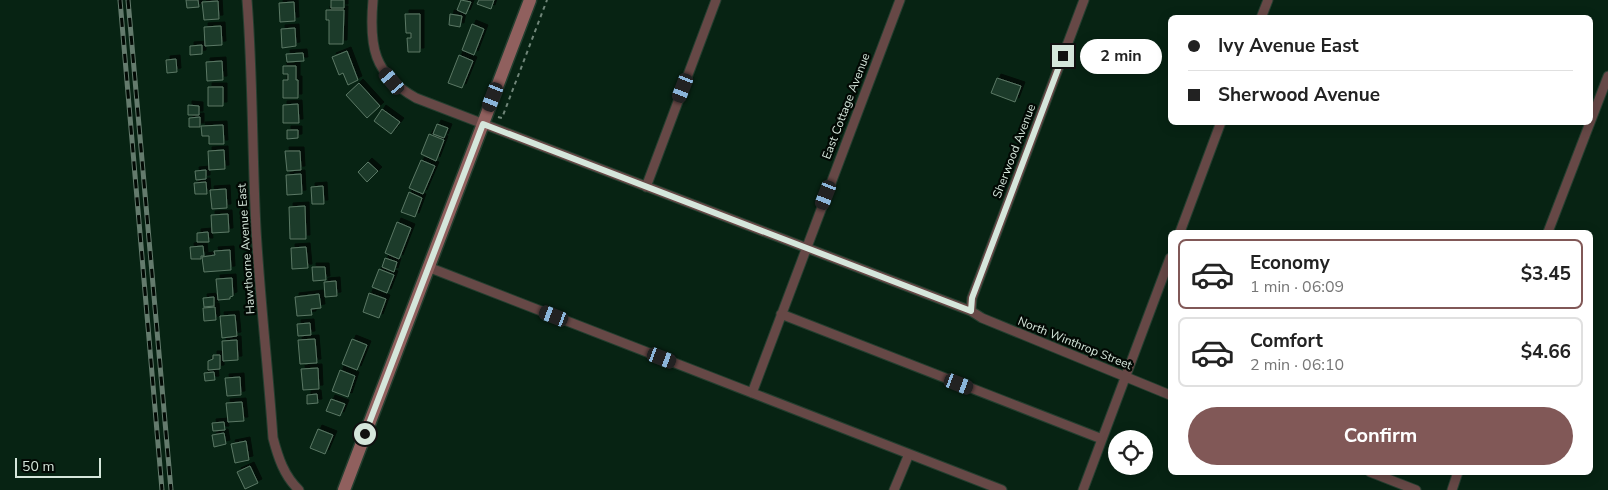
<!DOCTYPE html>
<html lang="en">
<head>
<meta charset="utf-8">
<style>
	:root { --surface:#fff; --page:#f6f6f6; --text:#222; --muted:#767676; --line:#e0e0e0; --accent:#815857 }
	body { margin:0; font-family:"Nunito Sans",sans-serif; background:var(--page); color:var(--text); height:100vh; display:flex; flex-direction:column; font-size:19px; white-space:nowrap }
	* { box-sizing:border-box; margin:0 }
	p { font-size:16px; color:var(--muted) }
	.icon { flex:none; width:28px; height:28px; fill:none; stroke:currentColor; stroke-width:2; stroke-linecap:round; stroke-linejoin:round }
	.map { position:relative; flex:1; overflow:hidden }
	.panel { position:absolute; left:1168px; top:230px; width:425px; height:245px; display:flex; flex-direction:column; background:var(--surface); border-radius:8px; box-shadow:0 2px 12px #0003 }
	.panel>* { flex:none }
	.guide { position:absolute; left:1168px; top:15px; width:425px; height:110px; border-radius:8px; box-shadow:0 2px 12px #0003; display:grid; align-content:center; height:110px; padding:0 20px; background:var(--surface) }
	.controls { position:absolute; left:1108px; top:430px; display:grid; gap:10px }
	.controls a { display:grid; place-items:center; width:45px; height:45px; border-radius:50%; background:var(--surface); box-shadow:0 2px 12px #0003; font-size:25px }
	.scale { position:absolute; left:15px; bottom:12px; width:86px; box-sizing:border-box; padding-left:5px; border:2px solid #d5e6db; border-top:0; font-size:14px; line-height:18px; white-space:nowrap; color:#d5e6db; -webkit-text-stroke:4px #020904; paint-order:stroke }
	.end { position:absolute; width:22px; height:22px; margin:-11px; border:6px solid #d5e6db; background:#111; box-shadow:0 0 0 2px #111 }
	.from { border-radius:50% }
	.bubble { position:absolute; height:35px; border-radius:18px; background:var(--surface); box-shadow:0 2px 12px #0003; font-size:16px; font-weight:700; line-height:35px; text-align:center }
	.car { position:absolute; width:15px; height:30px; margin:-15px -8px; border-radius:6px; box-shadow:0 0 4px 1px #0007; background:linear-gradient(#222 24%,#8ab4d8 0 40%,#222 0 76%,#8ab4d8 0 86%,#222 0) }
	.guide b { display:flex; align-items:center; gap:18px; height:48px; font-size:19px }
	.guide b+b { border-top:1px solid var(--line) }
	.guide i { width:12px; height:12px; background:var(--text) }
	ul { padding:9px 0 0; list-style:none }
	li { display:flex; align-items:center; gap:15px; height:70px; margin:0 10px 8px; padding:0 10px; border:2px solid var(--line); border-radius:8px }
	li div { flex:1 }
	li b { display:block; font-size:19px }
	li em { font-style:normal; font-weight:700 }
	li.on { border-color:var(--accent) }
	li>.icon { width:45px; height:45px; stroke-width:1.5 }
	.cta { display:flex; gap:10px; margin-top:auto; padding:10px 20px }
	.cta a { flex:1; height:58px; border-radius:30px; background:var(--accent); color:#fff; font-size:20px; font-weight:700; line-height:58px; text-align:center }
	.map>svg:first-child { display:block }
	.building { fill:#1f3b2a; stroke:#5a7865; filter:url(#shadow) }
	.lines { fill:none; stroke-linecap:round; stroke-linejoin:round }
	.street-casing { stroke:#243e2f; stroke-width:11 }
	.secondary-casing { stroke:#243e2f; stroke-width:15 }
	.path { stroke:#708679; stroke-width:2; stroke-dasharray:4 4; stroke-linecap:butt }
	.street { stroke:#664846; stroke-width:9 }
	.secondary { stroke:#90605e; stroke-width:12 }
	.rail-casing { stroke:#647b6d; stroke-width:5 }
	.rail { stroke:#020904; stroke-width:3; stroke-dasharray:9; stroke-linecap:butt }
	.route { stroke:#d5e6db; stroke-width:6 }
	.labels { text-anchor:middle; stroke-width:4.5; stroke-linejoin:round; paint-order:stroke }
	.street-label { font-size:12px; fill:#d5e6db; stroke:#020904 }
</style>
</head>
<body>
<div class="map">
<svg width="1608" height="490" viewBox="0 0 1608 490">
	<defs>
		<filter id="shadow"><feDropShadow dx="4" dy="-4" stdDeviation="0" flood-color="#0009"/></filter>
	</defs>
	<rect width="100%" height="100%" fill="#072313"/>
	<!-- building -->
	<path class="building" d="M186,0h12l1,7 -12,1z
		M331,0h13v8h-13z
		M461,0l10,2 -5,12 -9,-4z
		M479,0h15l-3,9 -14,-5z
		M218,1l1,18 -15,1 -2,-18z
		M294,2l1,19 -15,1 -1,-19z
		M326,10h18l-1,34h-14v-24h-3z
		M405,14h15v38h-12l-1,-14h4v-5h-5z
		M450,14l12,2 -2,11 -11,-2z
		M472,24l12,5 -10,26 -12,-5z
		M221,26l1,19 -17,1 -1,-19z
		M295,28l1,18 -14,2 -1,-19z
		M202,45v9l-12,1v-9z
		M347,51l11,29 -10,5 -5,-12 -4,2 -7,-18z
		M303,53l1,8 -17,1 -1,-8z
		M459,55l14,6 -11,27 -14,-5z
		M176,59l1,13 -10,1 -1,-13z
		M222,61l1,19 -16,1 -1,-19z
		M283,66h13v14h2v18h-15v-18h5v-6h-5z
		M997,78l24,8 -6,16 -24,-9z
		M359,83l21,23 -13,12 -21,-23z
		M208,87h15v19h-15z
		M298,104l1,19h-16v-18z
		M188,105l11,1v9h-11z
		M382,109l18,13 -9,12 -17,-13z
		M200,117v10h-11v-9z
		M437,124l11,4 -4,10 -11,-4z
		M223,125l1,19h-15v-8h-7l-1,-10z
		M287,130h11v8l-11,1z
		M429,134l15,6 -8,21 -15,-7z
		M224,150l1,19 -16,1 -1,-19z
		M285,151h15l1,19 -14,1z
		M421,160l14,6 -12,28 -14,-6z
		M368,162l10,9 -11,11 -9,-10z
		M206,170v9l-10,1 -1,-9z
		M301,174l1,20 -15,1 -1,-20z
		M206,182l1,12h-12l-1,-11z
		M323,186l1,18h-12l-1,-17z
		M226,189l1,19 -15,1 -2,-19z
		M409,192l13,6 -7,19 -14,-5z
		M305,206l1,33h-16l-1,-32z
		M228,214l1,18 -17,1 -1,-18z
		M397,222l14,6 -12,31 -14,-6z
		M208,232l1,10h-12v-9z
		M203,246l1,10h-3v3h-10l-1,-12z
		M306,247l2,21 -16,1 -1,-21z
		M230,250l1,20 -27,2 -2,-15 13,-2 -1,-4z
		M385,258l12,4 -3,10 -12,-5z
		M312,267h13l1,13 -13,1z
		M379,269l15,6 -7,18 -15,-6z
		M232,278l1,18 -3,1v2l-12,1 -2,-21z
		M336,281l1,15 -12,1 -1,-15z
		M369,293l17,6 -7,19 -16,-6z
		M319,294l2,14 -10,1 1,6 -15,1 -2,-19z
		M214,297v9l-10,1 -1,-9z
		M215,307l1,13 -12,1 -1,-13z
		M235,315l2,21 -15,2 -2,-22z
		M310,323l1,12 -13,1 -1,-12z
		M315,339l2,24 -17,1 -2,-24z
		M352,339l15,6 -10,25 -15,-6z
		M237,340l1,20 -15,1 -1,-20z
		M213,355h7v14l-12,1v-9l5,-2z
		M318,368l1,21 -16,1 -2,-21z
		M340,370l15,6 -7,21 -16,-6z
		M214,372l1,8 -10,1 -1,-8z
		M240,377l1,18 -14,1 -2,-18z
		M317,394l1,9 -11,1v-9z
		M331,399l14,5 -5,12 -14,-5z
		M242,402l2,19 -16,1 -2,-19z
		M224,422l1,8 -12,1 -1,-8z
		M318,429l15,6 -8,19 -15,-6z
		M224,433l2,11 -12,3 -2,-12z
		M246,441l3,19 -14,3 -4,-19z
		M250,466l8,17 -13,6 -8,-17z"/>
	<g class="lines">
		<defs>
			<path id="street" d="M247,0c6,76 5,152 9,229 4,69 12,139 17,209 5,19 11,38 26,52
				M373,0c-4,46 0,74 43,98l555,213 11,7 188,77
				M1261,18l7,-18
				M646,187l70,-187
				M1180,232l41,-110
				M1548,232l60,-156
				M428,267l574,223
				M971,311l1,-13 112,-298
				M781,314l321,125
				M752,393l148,-393
				M1370,472l46,18
				M894,490l15,-36
				M1083,490l87,-232
				M1452,490l6,-18"/>
			<path id="secondary" d="M344,490l186,-490"/>
		</defs>
		<!-- street casing -->
		<use href="#street" class="street-casing"/>
		<!-- secondary casing -->
		<use href="#secondary" class="secondary-casing"/>
		<!-- path -->
		<path class="path" d="M498,117l4,1 45,-118"/>
		<!-- street -->
		<use href="#street" class="street"/>
		<!-- secondary -->
		<use href="#secondary" class="secondary"/>
		<defs>
			<path id="rail" d="M120,0l42,490
				M128,0l43,490"/>
		</defs>
		<!-- rail casing -->
		<use href="#rail" class="rail-casing"/>
		<!-- rail -->
		<use href="#rail" class="rail"/>
	</g>
	<g class="lines">
		<!-- route -->
		<path class="route" d="M365,434l118,-310 488,187 1,-13 91,-242"/>
	</g>
	<g class="labels">
		<!-- street labels -->
		<g class="street-label">
			<text transform="translate(846 106) rotate(-69)" y="4">East Cottage Avenue</text>
			<text transform="translate(1014 151) rotate(-69)" y="4">Sherwood Avenue</text>
			<text transform="translate(246 249) rotate(-94)" y="4">Hawthorne Avenue East</text>
			<text transform="translate(1075 343) rotate(22)" y="4">North Winthrop Street</text>
		</g>
	</g>
</svg>
<div class="controls">
<a><svg class="icon" aria-label="locate" viewBox="0 0 24 24"><circle cx="12" cy="12" r="6"/><path d="M12 2v4M12 18v4M2 12h4M18 12h4"/></svg></a>
</div>
<div class="scale">50 m</div>
<i class="end from" style="left:365px;top:434px"></i>
<i class="end" style="left:1063px;top:56px"></i>
<div class="bubble" style="left:1080px;top:39px;width:82px">2 min</div>
<i class="car" style="left:392px;top:81px;rotate:320deg"></i>
<i class="car" style="left:683px;top:88px;rotate:201deg"></i>
<i class="car" style="left:493px;top:97px;rotate:201deg"></i>
<i class="car" style="left:826px;top:195px;rotate:201deg"></i>
<i class="car" style="left:554px;top:316px;rotate:291deg"></i>
<i class="car" style="left:662px;top:358px;rotate:111deg"></i>
<i class="car" style="left:959px;top:384px;rotate:111deg"></i>
<div class="guide">
<b><i class="from"></i>Ivy Avenue East</b>
<b><i></i>Sherwood Avenue</b>
</div>
<section class="panel">
<ul>
<li class="on"><svg class="icon" aria-label="car" viewBox="0 0 24 24"><path d="M5 17H2v-5l4-1 3-4h7l3 4 3 1v5h-3M9 17h6M6 11h13"/><circle cx="7" cy="17" r="2"/><circle cx="17" cy="17" r="2"/></svg><div><b>Economy</b><p>1 min · 06:09</p></div><em>$3.45</em></li>
<li><svg class="icon" aria-label="car" viewBox="0 0 24 24"><path d="M5 17H2v-5l4-1 3-4h7l3 4 3 1v5h-3M9 17h6M6 11h13"/><circle cx="7" cy="17" r="2"/><circle cx="17" cy="17" r="2"/></svg><div><b>Comfort</b><p>2 min · 06:10</p></div><em>$4.66</em></li>
</ul>
<div class="cta"><a>Confirm</a></div>
</section>
</div>
</body>
</html>
